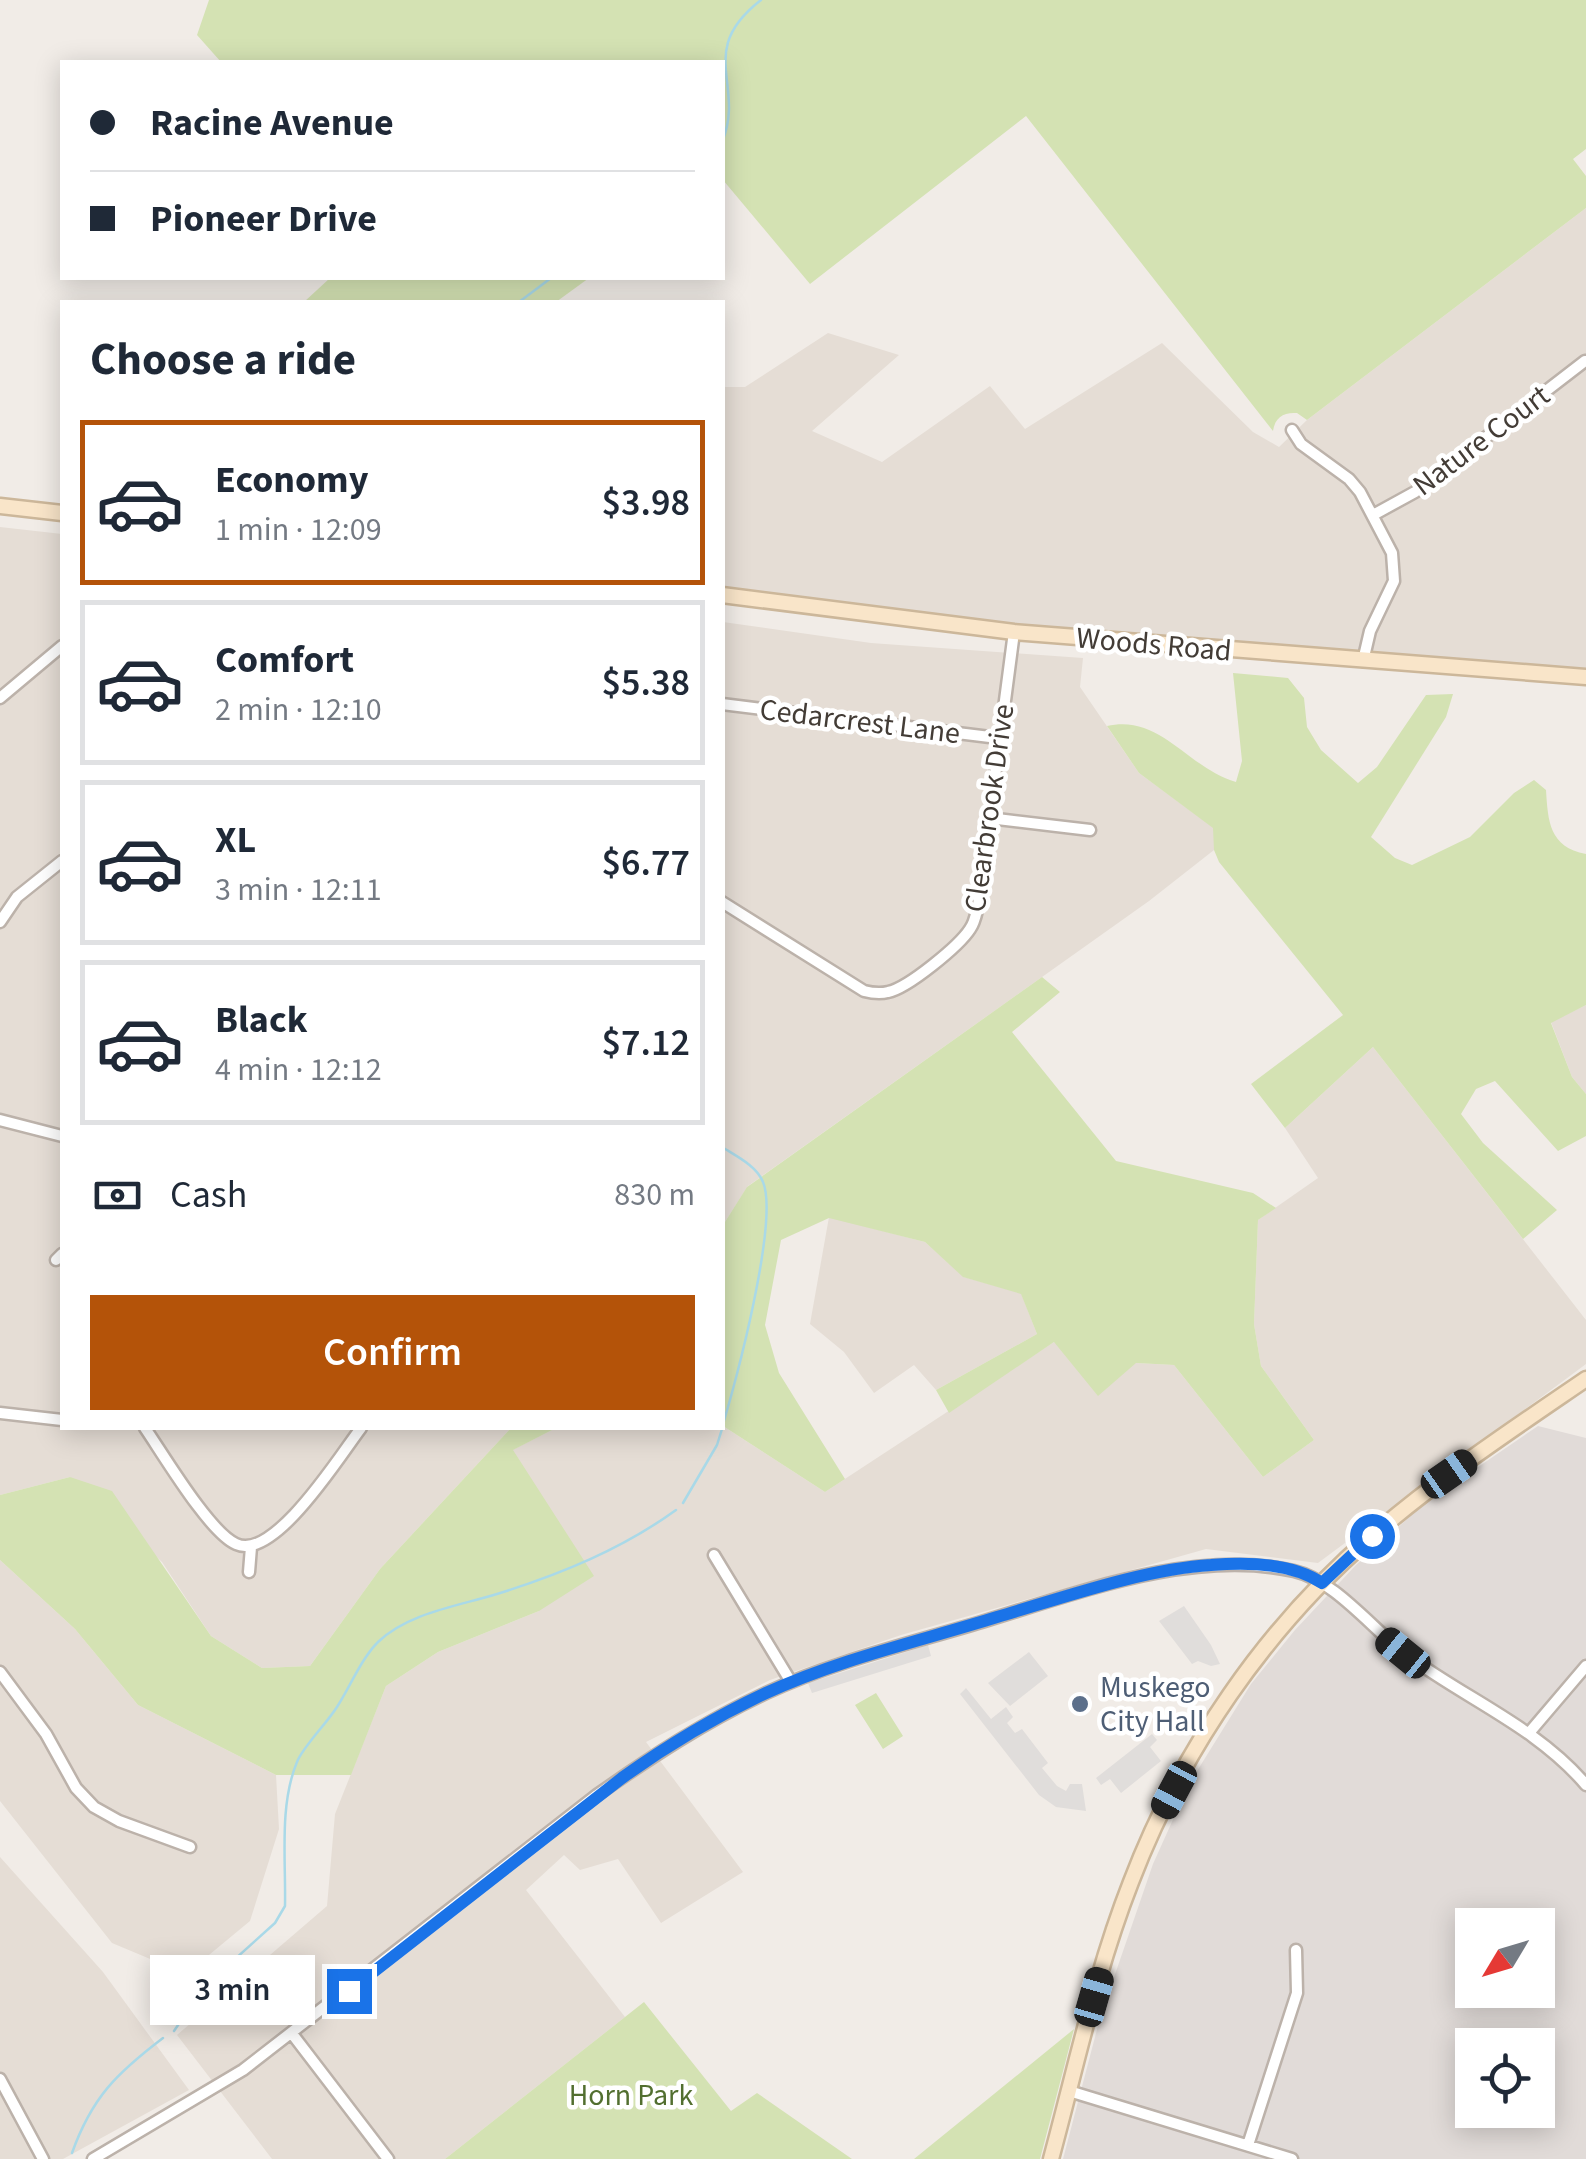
<!DOCTYPE html>
<html lang="en">
<head>
<meta charset="utf-8">
<style>
	:root { --surface:#fff; --page:#f6f6f7; --text:#1f2937; --muted:#747a83; --line:#e0e1e3; --accent:#b45309 }
	body { margin:0; font-family:"Source Sans 3",sans-serif; background:var(--page); color:var(--text); height:100vh; display:flex; flex-direction:column; font-size:38px; white-space:nowrap }
	* { box-sizing:border-box; margin:0 }
	p { font-size:32px; color:var(--muted) }
	.icon { flex:none; width:55px; height:55px; fill:none; stroke:currentColor; stroke-width:2; stroke-linecap:round; stroke-linejoin:round }
	.map { position:relative; flex:1; overflow:hidden }
	.panel { position:absolute; left:60px; top:300px; width:665px; height:1130px; display:flex; flex-direction:column; background:var(--surface); border-radius:0px; box-shadow:0 5px 25px #0003 }
	.panel>* { flex:none }
	.banner { position:absolute; left:60px; top:60px; width:665px; height:220px; border-radius:0px; box-shadow:0 5px 25px #0003; display:grid; align-content:center; height:220px; padding:0 30px; background:var(--surface) }
	.needle { width:65px; rotate:232deg }
	.tools { position:absolute; left:1455px; top:1908px; display:grid; gap:20px }
	.tools a { display:grid; place-items:center; width:100px; height:100px; border-radius:0px; background:var(--surface); box-shadow:0 5px 25px #0003; font-size:50px }
	.end { position:absolute; width:45px; height:45px; margin:-22px; border:12px solid #1a73e8; background:#fff; box-shadow:0 0 0 5px #fff }
	.from { border-radius:50% }
	.bubble { position:absolute; height:70px; border-radius:0px; background:var(--surface); box-shadow:0 5px 25px #0003; font-size:32px; font-weight:600; line-height:70px; text-align:center }
	.car { position:absolute; width:30px; height:60px; margin:-30px -15px; border-radius:12px; box-shadow:0 0 8px 2px #0007; background:linear-gradient(#222 24%,#8ab4d8 0 40%,#222 0 76%,#8ab4d8 0 86%,#222 0) }
	.banner b { display:flex; align-items:center; gap:35px; height:95px; font-size:38px }
	.banner b+b { border-top:2px solid var(--line) }
	.banner i { width:25px; height:25px; background:var(--text) }
	ul { padding:0; list-style:none }
	li { display:flex; align-items:center; gap:30px; height:165px; margin:0 20px 15px; padding:0 10px; border:5px solid var(--line); border-radius:0px }
	li div { flex:1 }
	li b { display:block; font-size:38px }
	li em { font-style:normal; font-weight:600 }
	li.on { border-color:var(--accent) }
	li>.icon { width:90px; height:90px; stroke-width:1.5 }
	h2 { padding:0 30px; font-size:45px; line-height:120px }
	.pay { display:flex; align-items:center; gap:25px; height:110px; padding:0 30px; font-size:38px }
	.pay p { margin-inline-start:auto }
	.primary-button { display:flex; gap:20px; margin-top:auto; padding:20px 30px }
	.primary-button a { flex:1; height:115px; border-radius:0px; background:var(--accent); color:#fff; font-size:40px; font-weight:600; line-height:115px; text-align:center }
	.map>svg:first-child { display:block }
	.residential { fill:#e5ddd5 }
	.industrial { fill:#e1dbd8; fill-rule:evenodd }
	.green { fill:#d4e2b3 }
	.parking { fill:#e0dddb }
	.lines { fill:none; stroke-linecap:round; stroke-linejoin:round }
	.stream { stroke:#a9d9e8; stroke-width:2.5 }
	.street-casing { stroke:#bcb2aa; stroke-width:15 }
	.secondary-casing { stroke:#ccb79a; stroke-width:19 }
	.street { stroke:#fff; stroke-width:10 }
	.secondary { stroke:#f9e5c9; stroke-width:14 }
	.route { stroke:#1a73e8; stroke-width:12 }
	.service-dot { fill:#5c6f8a; stroke:#fff; stroke-width:4 }
	.labels { text-anchor:middle; stroke-width:9; stroke-linejoin:round; paint-order:stroke }
	.street-label { font-size:30px; fill:#433c36; stroke:#fff }
	.service-label { font-size:30px; fill:#4e5e75; stroke:#fff; text-anchor:start }
	.park-label { font-size:30px; fill:#526f30; stroke:#fff }
</style>
</head>
<body>
<div class="map">
<svg width="1586" height="2159" viewBox="0 0 1586 2159">
	<rect width="100%" height="100%" fill="#f1ece7"/>
	<!-- residential -->
	<path class="residential" d="M1586,208v463l-513,-39 -350,-42v-203h22l83,-54 71,22 -87,76 70,31 108,-76 35,43 137,-86 91,89 26,15 28,-27z
		M0,527l62,7v894h449l-131,141 -70,97 -48,2 -51,-32 -49,-74 -92,-85 -70,18z
		M723,622l148,21 212,15 -3,29 59,86 75,55v22l-65,51 -401,285 -25,39z
		M1586,1005v89l-14,-17 -21,-55z
		M1373,1047l213,273v44l-268,199 -112,-14 -305,86 -131,45 -124,62 97,130 -82,51 -43,-64 -38,11 -16,-15 -38,35 99,127 -180,142h-173l-95,-124 150,-129 8,-92 51,-128 52,-34 101,-41 -27,-161 44,-22 167,-2 102,66 229,-150 82,21 38,2 89,112 51,-37 -53,-74 -7,-42 4,-104 60,-42 -33,-50z
		M829,1217l96,25 39,35 57,16 16,41 -101,56 -22,-25 -40,28 -30,-41 -34,-28z
		M0,1560l75,69 63,76 138,70 3,54 -29,92 -64,53 -74,-31 -112,-142z
		M0,1857l103,115 86,118 -126,69h-63z"/>
	<!-- industrial -->
	<path class="industrial" d="M1538,1426l48,12v721h-523l37,-141 53,-154 36,-80 62,-100 44,-54 61,-65 68,-61zM1472,1925h66v65h-66zM1472,2045h66v65h-66z"/>
	<!-- green -->
	<path class="green" d="M209,0h1377v149l-13,10 13,17v32l-279,212 -10,-7c-13,-1 -22,4 -24,18l-247,-315 -216,168 -87,-104 -1,-118h-501l-24,-27z
		M330,278h259l-33,24h-252z
		M1233,673l55,5 16,20 3,29 14,23 37,33 19,-16 49,-72 27,-1 -7,23 -75,120 24,21 17,7 58,-28 44,-44 20,-13 12,10c2,31 3,57 40,64v151l-35,18 21,54 14,17v42l-28,15 -63,-70 -19,8 -15,25 22,29 74,67 -34,29 -150,-192 -88,81 -34,-44 92,-69 -124,-153 -5,-12 -1,-22 -74,-55 -32,-47c54,-12 79,41 129,56l6,-21z
		M1042,977l18,15 -48,40 104,129 137,32 23,15 -18,12 -4,104 7,42 53,74 -51,37 -89,-112 -38,-2 -38,33 -44,-54 -105,71 -13,-23 101,-56 -16,-40 -58,-17 -38,-35 -96,-24 -48,22 -16,85 14,48 66,106 -20,13 -102,-66v-201l24,-38z
		M511,1428h45l-43,22 81,126 -55,35 -101,41 -52,34 -35,89h-75l-138,-70 -63,-76 -75,-69v-65l70,-18 42,14 99,145 51,32 48,-2 70,-97z
		M876,1693l27,43 -20,13 -28,-44z
		M644,2002l87,109 26,-18 95,66h-407z
		M1074,2029l-34,130h-126z"/>
	<!-- parking -->
	<path class="parking" d="M1184,1606l27,39 9,19 -9,2 -13,-5 -6,3 -33,-43z
		M928,1645l3,11 -119,37 -4,-10z
		M1029,1652l19,24 -38,30 -22,-23z
		M966,1688l25,31 15,-12 7,10 -6,6 8,10 7,-4 26,34 -6,5 15,18 9,5 4,-7h12l4,27 -30,-4 -17,-12 -79,-101z
		M1152,1734l5,6 -7,7 11,14 -40,32 -11,-14 -9,6 -5,-7z"/>
	<g class="lines">
		<!-- stream -->
		<path class="stream" d="M722,142c24,-57 -27,-91 39,-142
			M519,302l32,-24
			M722,1147c14,9 35,19 41,35 16,38 -27,201 -41,245
			M683,1503l34,-58 5,-16
			M174,2031l30,-44 71,-64 10,-17c1,-46 -6,-101 12,-144 5,-14 30,-39 40,-55 13,-20 24,-48 41,-65 30,-29 80,-36 119,-48 64,-20 125,-45 179,-84
			M72,2153c20,-56 45,-80 91,-115"/>
		<defs>
			<path id="street" d="M1292,430l9,14 48,35 11,13 32,61 2,28 -24,50 -7,30
				M1373,515l42,-23 170,-131
				M0,698l62,-52
				M722,704l276,34
				M989,818l101,12
				M722,902l142,89c8,2 16,3 24,1 20,-4 71,-46 82,-63 5,-7 6,-15 8,-23l36,-274
				M0,922l17,-25 45,-36
				M0,1120l62,16
				M56,1260l6,-6
				M0,1413l62,7
				M145,1428c18,26 64,104 91,116 38,18 105,-90 125,-116
				M714,1555l77,127
				M249,1572l2,-25
				M0,1672l46,62 30,54 18,19 25,14 71,26
				M1529,1733l57,-67
				M293,2035l95,124
				M0,2079l43,80
				M1069,2091l223,68
				M1248,2145l49,-152 -1,-43
				M93,2159l150,-89 354,-275c54,-38 109,-74 169,-102 64,-30 134,-47 202,-67 100,-29 221,-79 326,-55 41,9 80,60 114,85 60,44 130,72 178,129"/>
			<path id="secondary" d="M0,506l62,7
				M722,595l292,37 572,45
				M1051,2159c25,-92 45,-188 80,-277 50,-131 134,-254 241,-346 67,-58 141,-107 214,-157"/>
		</defs>
		<!-- street casing -->
		<use href="#street" class="street-casing"/>
		<!-- secondary casing -->
		<use href="#secondary" class="secondary-casing"/>
		<!-- street -->
		<use href="#street" class="street"/>
		<!-- secondary -->
		<use href="#secondary" class="secondary"/>
	</g>
	<g class="lines">
		<!-- route -->
		<path class="route" d="M349,1991l273,-213c46,-33 93,-61 144,-85 74,-34 154,-52 231,-76 65,-19 147,-48 214,-52 35,-3 81,-2 111,18l50,-47"/>
	</g>
	<!-- markers -->
	<circle class="service-dot" cx="1080" cy="1704" r="10"/>
	<g class="labels">
		<!-- street labels -->
		<g class="street-label">
			<text transform="translate(1481 440) rotate(-37)" y="10">Nature Court</text>
			<text transform="translate(1154 644) rotate(5)" y="10">Woods Road</text>
			<text transform="translate(860 721) rotate(7)" y="10">Cedarcrest Lane</text>
			<text transform="translate(989 808) rotate(-82)" y="10">Clearbrook Drive</text>
		</g>
		<!-- service labels -->
		<g class="service-label">
			<text x="1100" y="1697">Muskego<tspan x="1100" dy="34">City Hall</tspan></text>
		</g>
		<!-- park labels -->
		<g class="park-label">
			<text x="631" y="2105">Horn Park</text>
		</g>
	</g>
</svg>
<div class="tools">
<a><svg class="needle" viewBox="-14 -14 28 28"><path d="M0-13l5 13h-10z" fill="#e53935"/><path d="M0 13l5-13h-10z" fill="#747a83"/></svg></a>
<a><svg class="icon" aria-label="locate" viewBox="0 0 24 24"><circle cx="12" cy="12" r="6"/><path d="M12 2v4M12 18v4M2 12h4M18 12h4"/></svg></a>
</div>
<i class="end from" style="left:1372px;top:1536px"></i>
<i class="end" style="left:349px;top:1991px"></i>
<div class="bubble" style="left:150px;top:1955px;width:165px">3 min</div>
<i class="car" style="left:1449px;top:1474px;rotate:55deg"></i>
<i class="car" style="left:1403px;top:1653px;rotate:309deg"></i>
<i class="car" style="left:1174px;top:1790px;rotate:208deg"></i>
<i class="car" style="left:1094px;top:1997px;rotate:16deg"></i>
<div class="banner">
<b><i class="from"></i>Racine Avenue</b>
<b><i></i>Pioneer Drive</b>
</div>
<section class="panel">
<h2>Choose a ride</h2>
<ul>
<li class="on"><svg class="icon" aria-label="car" viewBox="0 0 24 24"><path d="M5 17H2v-5l4-1 3-4h7l3 4 3 1v5h-3M9 17h6M6 11h13"/><circle cx="7" cy="17" r="2"/><circle cx="17" cy="17" r="2"/></svg><div><b>Economy</b><p>1 min · 12:09</p></div><em>$3.98</em></li>
<li><svg class="icon" aria-label="car" viewBox="0 0 24 24"><path d="M5 17H2v-5l4-1 3-4h7l3 4 3 1v5h-3M9 17h6M6 11h13"/><circle cx="7" cy="17" r="2"/><circle cx="17" cy="17" r="2"/></svg><div><b>Comfort</b><p>2 min · 12:10</p></div><em>$5.38</em></li>
<li><svg class="icon" aria-label="car" viewBox="0 0 24 24"><path d="M5 17H2v-5l4-1 3-4h7l3 4 3 1v5h-3M9 17h6M6 11h13"/><circle cx="7" cy="17" r="2"/><circle cx="17" cy="17" r="2"/></svg><div><b>XL</b><p>3 min · 12:11</p></div><em>$6.77</em></li>
<li><svg class="icon" aria-label="car" viewBox="0 0 24 24"><path d="M5 17H2v-5l4-1 3-4h7l3 4 3 1v5h-3M9 17h6M6 11h13"/><circle cx="7" cy="17" r="2"/><circle cx="17" cy="17" r="2"/></svg><div><b>Black</b><p>4 min · 12:12</p></div><em>$7.12</em></li>
</ul>
<div class="pay"><svg class="icon" aria-label="cash" viewBox="0 0 24 24"><path d="M3 7h18v10H3z"/><circle cx="12" cy="12" r="2"/></svg>Cash<p>830 m</p></div>
<div class="primary-button"><a>Confirm</a></div>
</section>
</div>
</body>
</html>
